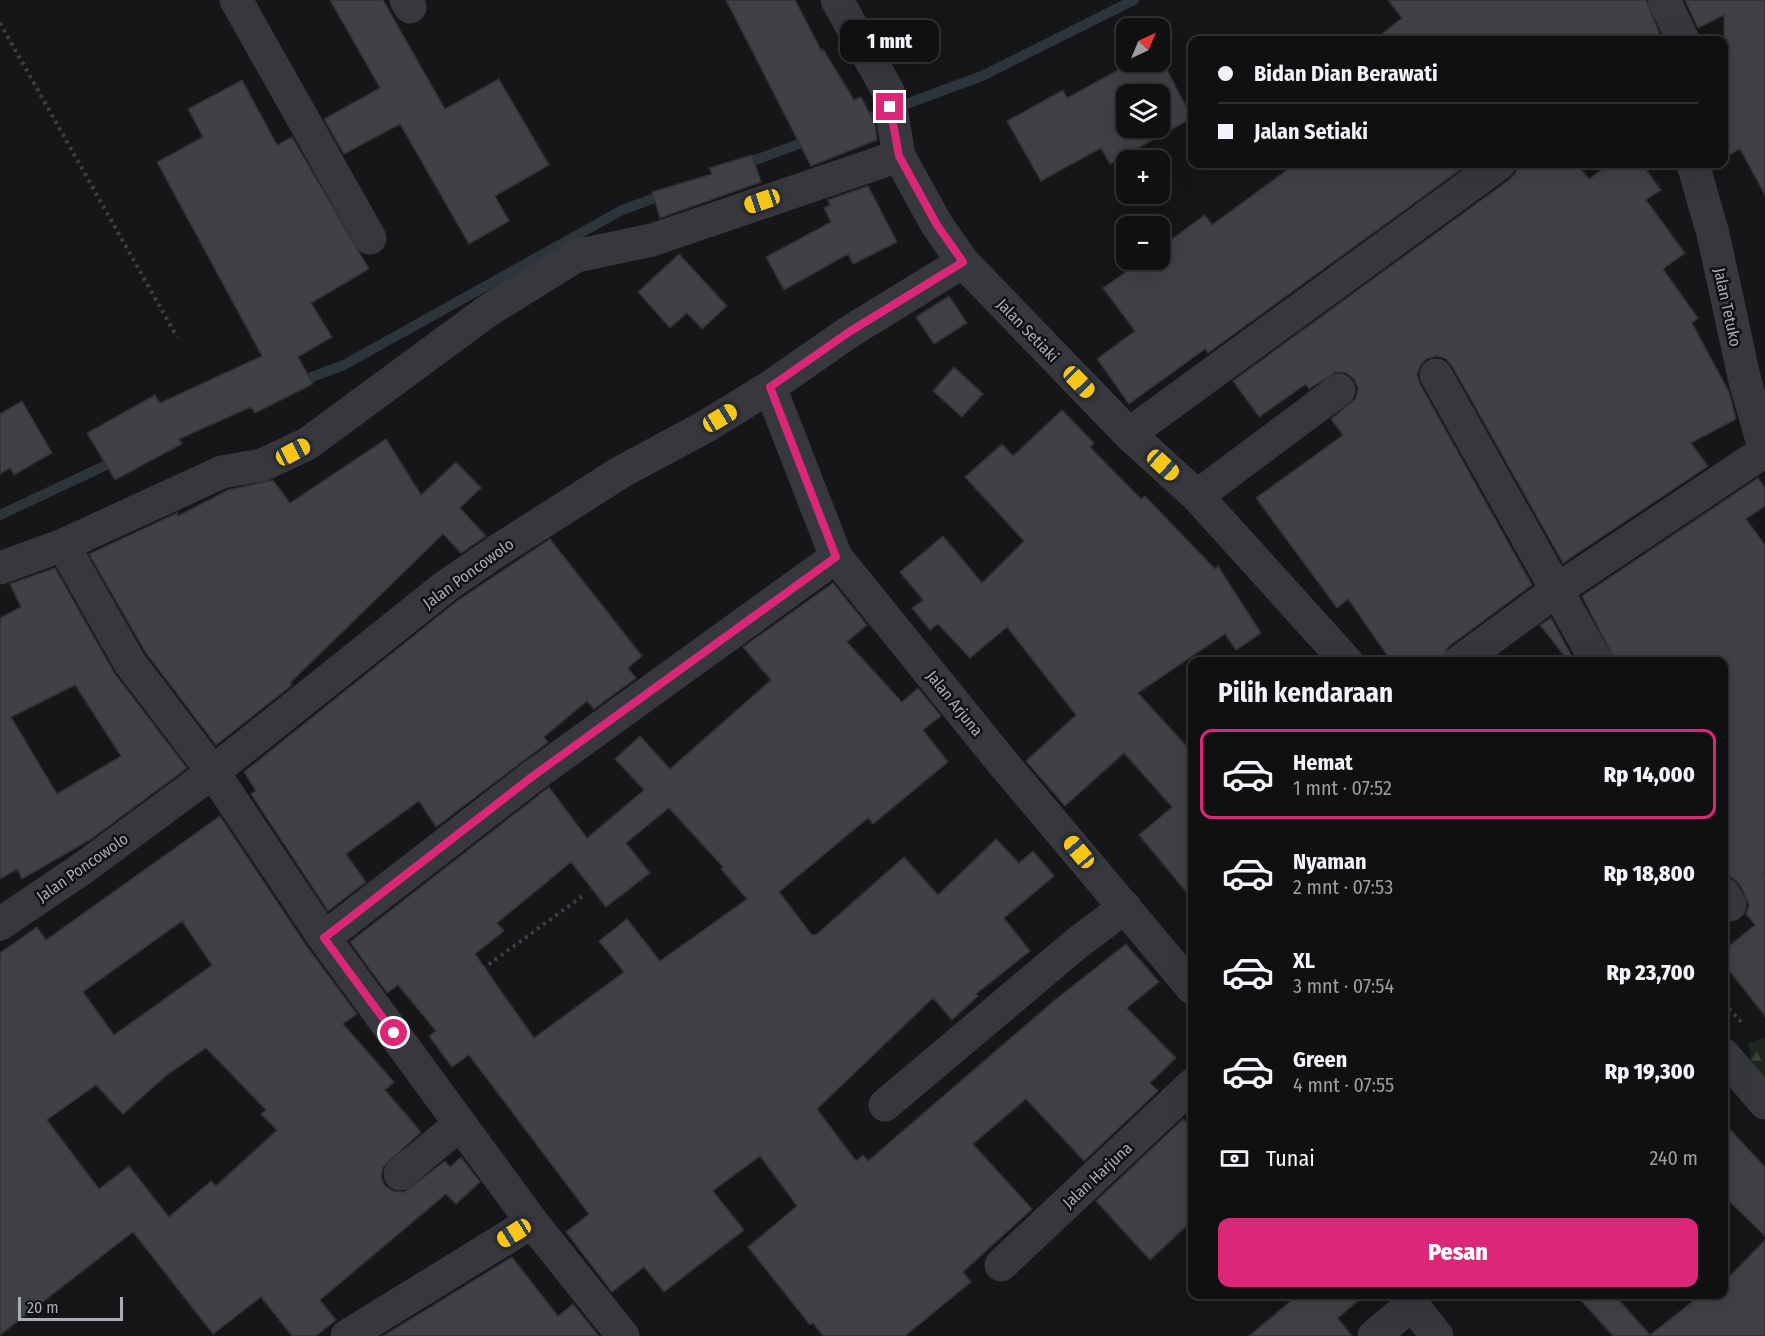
<!DOCTYPE html>
<html lang="id">
<head>
<meta charset="utf-8">
<style>
	:root { --surface:#101012; --page:#1e1e20; --text:#f1f3f6; --muted:#9c9d9f; --line:#303032; --accent:#db2777 }
	body { margin:0; font-family:"Fira Sans Condensed",sans-serif; background:var(--page); color:var(--text); height:100vh; display:flex; flex-direction:column; font-size:22px; white-space:nowrap }
	* { box-sizing:border-box; margin:0 }
	p { font-size:20px; color:var(--muted) }
	.icon { flex:none; width:33px; height:33px; fill:none; stroke:currentColor; stroke-width:2; stroke-linecap:round; stroke-linejoin:round }
	.map { position:relative; flex:1; overflow:hidden }
	.panel { position:absolute; left:1188px; top:657px; width:540px; height:642px; display:flex; flex-direction:column; background:var(--surface); border-radius:12px; box-shadow:0 6px 24px #0002,0 0 0 2px var(--line) }
	.panel>* { flex:none }
	.top-card { position:absolute; left:1188px; top:36px; width:540px; height:132px; border-radius:12px; box-shadow:0 6px 24px #0002,0 0 0 2px var(--line); display:grid; align-content:center; height:132px; padding:0 30px; background:var(--surface) }
	.needle { width:39px; rotate:44deg }
	.fabs { position:absolute; left:1116px; top:18px; display:grid; gap:12px }
	.fabs a { display:grid; place-items:center; width:54px; height:54px; border-radius:12px; background:var(--surface); box-shadow:0 6px 24px #0002,0 0 0 2px var(--line); font-size:30px }
	.scale { position:absolute; left:18px; bottom:15px; width:105px; box-sizing:border-box; padding-left:6px; border:3px solid #a8adb8; border-top:0; font-size:16px; line-height:21px; white-space:nowrap; color:#a8adb8; -webkit-text-stroke:4px #111113; paint-order:stroke }
	.end { position:absolute; width:27px; height:27px; margin:-14px; border:8px solid #db2777; background:#fff; box-shadow:0 0 0 3px #fff }
	.from { border-radius:50% }
	.bubble { position:absolute; height:42px; border-radius:12px; background:var(--surface); box-shadow:0 6px 24px #0002,0 0 0 2px var(--line); font-size:20px; font-weight:800; line-height:42px; text-align:center }
	.car { position:absolute; width:18px; height:36px; margin:-18px -9px; border-radius:8px; box-shadow:0 0 4px 2px #0007; background:linear-gradient(#f5c518 24%,#345 0 40%,#f5c518 0 76%,#345 0 86%,#f5c518 0) }
	.top-card b { display:flex; align-items:center; gap:21px; height:57px; font-size:22px }
	.top-card b+b { border-top:2px solid var(--line) }
	.top-card i { width:15px; height:15px; background:var(--text) }
	ul { padding:0; list-style:none }
	li { display:flex; align-items:center; gap:18px; height:90px; margin:0 12px 9px; padding:0 18px; border:3px solid transparent; border-radius:12px }
	li div { flex:1 }
	li b { display:block; font-size:22px }
	li em { font-style:normal; font-weight:800 }
	li.on { border-color:var(--accent) }
	li>.icon { width:54px; height:54px; stroke-width:1.5 }
	h2 { padding:0 30px; font-size:27px; line-height:72px }
	.pay { display:flex; align-items:center; gap:15px; height:66px; padding:0 30px; font-size:22px }
	.pay p { margin-inline-start:auto }
	.primary-button { display:flex; gap:12px; margin-top:auto; padding:12px 30px }
	.primary-button a { flex:1; height:69px; border-radius:12px; background:var(--accent); color:#fff; font-size:24px; font-weight:800; line-height:69px; text-align:center }
	.map>svg:first-child { display:block }
	.forest { fill:url(#forest-firs) }
	.lines { fill:none; stroke-linecap:round; stroke-linejoin:round }
	.stream { stroke:#2c353c; stroke-width:10 }
	.building { fill:#404145; stroke:#303034; stroke-width:1.5; fill-rule:evenodd }
	.path { stroke:#3d3f44; stroke-width:4; stroke-dasharray:3 4.5; stroke-linecap:butt }
	.minor { stroke:#37383d; stroke-width:33 }
	.route { stroke:#db2777; stroke-width:8 }
	.labels { text-anchor:middle; stroke-width:5; stroke-linejoin:round; paint-order:stroke }
	.street-label { font-size:16px; fill:#a8adb8; stroke:#111113 }
</style>
</head>
<body>
<div class="map">
<svg width="1765" height="1336" viewBox="0 0 1765 1336">
	<defs>
		<pattern id="forest-firs" width="22" height="20" patternUnits="userSpaceOnUse" patternTransform="scale(1.5)"><rect width="22" height="20" fill="#1e261f"/><path d="M5 1l3.5 6h-7zM16 11l3.5 6h-7z" fill="#3c433d"/></pattern>
	</defs>
	<rect width="100%" height="100%" fill="#161618"/>
	<!-- forest -->
	<path class="forest" d="M1765,1038v63l-36,-36 22,-7 -3,-15z"/>
	<g class="lines">
		<!-- stream -->
		<path class="stream" d="M860,121l122,-45 152,-76
			M742,165l70,-26
			M298,382l46,-17 278,-155 44,-16
			M0,515l119,-56"/>
	</g>
	<!-- building -->
	<path class="building" d="M330,0h53l62,109 54,-30 50,86 -54,31 14,25 -40,23 -69,-120 -56,30 -20,-35 56,-31z
		M726,0h69l26,50 2,-1 31,51 7,-3 14,27 2,16 -66,26z
		M1388,0h258l16,40h-288l28,-22z
		M1685,0h80v195l-25,-46 -16,9v-143l-26,13z
		M1133,62h30l29,56 -82,46 -9,-16 -60,33 -34,-60 56,-31 4,8zM1126,94h34v34h-34z
		M242,80l35,65 15,-8 77,132 -58,34 21,34 -34,20 15,27 -58,29 -4,-6 -72,32 3,5 -67,36 -28,-47 68,-38 5,8 102,-47 -105,-194 46,-25 -15,-28z
		M752,155l9,27 -101,36 -8,-26 60,-18 -3,-6z
		M1295,164h173l-260,189 -3,-4 -76,55 -32,-45 38,-28 -32,-43 40,-28h17v-12l45,-33 7,10z
		M1517,164h60l12,15 21,-15h32l19,26 -15,10 39,53 -22,16 35,49 -6,5 37,69 7,27 -45,24 17,23 -145,97 -111,-197 -6,-7 -9,-3 -11,3 -6,7 -3,8 3,10 112,201 -84,62 -7,15h-49l-44,-63 -11,9 -81,-110 87,-63 -12,-16 25,-21 2,-10 -4,-9 -8,-6 -10,-1 -27,17 -3,-5 -47,33 -26,-36 277,-202 6,-7z
		M868,186l29,56 -44,22 -5,-10 -64,36 -18,-33 65,-35 -7,-14 6,-3 -2,-5z
		M679,254l48,52 -25,23 -15,-16 -17,15 -32,-36z
		M949,296l18,27 -33,21 -18,-27z
		M954,367l29,27 -21,23 -29,-26z
		M22,401l30,52 -38,22 -4,-7 -10,6v-60z
		M1062,410l32,33 -4,4 51,52 4,-3 70,73 3,-3 43,67 -25,17 -11,-16 -87,59 54,59v147l-53,-64 33,-28 -48,-54 -59,53 -39,-45 50,-46 -69,-88 -37,31 -32,-34 -8,6 -18,-22 11,-8 -23,-28 43,-36 39,47 42,-42 -59,-64 37,-33 11,12z
		M386,439l35,56 35,-33 25,26 -21,20 26,28 -25,17 -18,-19 -153,149 2,2 -76,60 -70,-92 -57,-99 88,-41 1,3 50,-26 45,-10 17,23z
		M1758,478l7,10v18l-19,13 19,26v471l-41,-52v-14l31,-25 -9,-11 3,-9 -9,-20 -7,-7 -9,-3v-213h-108l-34,-66z
		M550,539l92,117 -14,12 8,10 -42,31 -7,-8 -43,36 4,5 -112,85 -17,-26 -73,53 20,28 -38,29 -77,-117 5,-3 -12,-19 213,-171z
		M55,568l60,106 72,94 -96,71 -69,40 -5,-10 -17,10v-261l21,-11 -11,-23zM75,685l46,71 -64,38 -46,-77z
		M833,583l34,42 -20,17 55,60 16,-14 23,28 -18,14 25,32 -75,62 -5,-6 -89,74 33,43 5,-1 87,-77 34,38 58,-56 23,24 14,-12 21,25 -50,42 26,33 -54,43 2,2 -26,24 -19,-22 -116,111 39,52 7,-6 5,6 187,-161 71,-56 33,38 -32,26 49,50 -26,25 8,8 -74,70 -58,-62 -53,45 59,65 -69,63 8,10 -66,54h-82l-10,-13 -3,2 -62,-78 49,-41 -37,-50 -47,35 31,39 -80,62 -20,-25 -32,25 -46,-60 23,-18 -120,-159 -17,12 -23,-31 7,-5 -38,-46 -11,8 -37,-51 199,-155 38,51 57,-48 -29,-31 25,-23 30,33 101,-89 -28,-33zM669,808l54,59 -2,2 26,30 -87,62 -33,-42 -28,22 25,31 -90,66 -59,-84 29,-23 -7,-8 74,-61 35,45 44,-34 -24,-30z
		M1551,618l24,44h-6l-29,-37z
		M220,816l88,132 49,66 -14,10 51,58 -9,8 36,42 -38,35 -2,10 4,9 8,5 11,1 41,-31 5,6 11,-10 19,25 -24,22 -10,-10 -126,106 16,20 -20,16h-24l-31,-39 -48,37 -80,-102 -133,103v-382l37,-26 9,13zM182,921l30,44 -98,70 -31,-43zM206,1048l60,62 -5,4 16,16 -61,56 -5,-5 -42,36 -40,-51 -30,23 -52,-69 49,-35 27,29 44,-39z
		M1183,1119l9,10v92l-42,39 -54,-59z
		M1724,1123l41,44v69l-41,-40z
		M1765,1240v96h-152l-38,-42h39l36,41 52,-41h22v-12z
		M512,1257l46,59 15,-12 26,32h-216z
		M1299,1294h67l-28,24 14,18h-103z"/>
	<g class="lines">
		<!-- path -->
		<path class="path" d="M0,23l177,314
			M1757,883l8,-6
			M1724,1003l19,21
			M422,1013l162,-118"/>
		<!-- minor -->
		<path class="minor" d="M236,0l134,238
			M406,0l4,7
			M837,0l51,91 11,65 38,69 26,37 166,172 68,62 150,166
			M1664,0l19,40
			M1693,164l20,70 32,147 20,70
			M1436,375l161,287
			M770,387l66,170 166,205 190,226
			M1129,434l370,-270
			M1197,496l142,-106
			M63,545l67,118 83,109 111,166 208,284 91,114
			M0,568l63,-23 159,-73 40,-7 45,-21 182,-134 87,-54 76,-16 247,-84
			M1459,662l98,-72 208,-139
			M1724,894l6,11
			M0,924l83,-56 130,-96 233,-186 51,-35 124,-79 82,-44 67,-41 79,-55 114,-70
			M324,938l209,-162 303,-219
			M1724,1055l41,48
			M885,1105l191,-161 49,-37
			M400,1174l60,-50
			M1001,1265l191,-180
			M1404,1294l33,42
			M347,1336l185,-114
			M1374,1336l37,-31"/>
	</g>
	<g class="lines">
		<!-- route -->
		<path class="route" d="M394,1033l-70,-95 209,-162 303,-219 -66,-170 79,-55 114,-70 -26,-37 -38,-69 -9,-49"/>
	</g>
	<g class="labels">
		<!-- street labels -->
		<g class="street-label">
			<text transform="translate(1728 307) rotate(78)" y="6">Jalan Tetuko</text>
			<text transform="translate(1028 330) rotate(46)" y="6">Jalan Setiaki</text>
			<text transform="translate(468 573) rotate(-36)" y="6">Jalan Poncowolo</text>
			<text transform="translate(955 703) rotate(51)" y="6">Jalan Arjuna</text>
			<text transform="translate(82 867) rotate(-35)" y="6">Jalan Poncowolo</text>
			<text transform="translate(1097 1175) rotate(-43)" y="6">Jalan Harjuna</text>
		</g>
	</g>
</svg>
<div class="fabs">
<a><svg class="needle" viewBox="-14 -14 28 28"><path d="M0-13l5 13h-10z" fill="#e53935"/><path d="M0 13l5-13h-10z" fill="#9c9d9f"/></svg></a>
<a><svg class="icon" aria-label="layers" viewBox="0 0 24 24"><path d="M12 4l9 5-9 5-9-5zM3 14l9 5 9-5"/></svg></a>
<a>+</a>
<a>−</a>
</div>
<div class="scale">20 m</div>
<i class="end from" style="left:394px;top:1033px"></i>
<i class="end" style="left:890px;top:107px"></i>
<div class="bubble" style="left:840px;top:20px;width:99px">1 mnt</div>
<i class="car" style="left:762px;top:201px;rotate:251deg"></i>
<i class="car" style="left:1079px;top:382px;rotate:136deg"></i>
<i class="car" style="left:720px;top:418px;rotate:59deg"></i>
<i class="car" style="left:293px;top:452px;rotate:62deg"></i>
<i class="car" style="left:1163px;top:465px;rotate:132deg"></i>
<i class="car" style="left:1079px;top:852px;rotate:320deg"></i>
<i class="car" style="left:514px;top:1233px;rotate:238deg"></i>
<div class="top-card">
<b><i class="from"></i>Bidan Dian Berawati</b>
<b><i></i>Jalan Setiaki</b>
</div>
<section class="panel">
<h2>Pilih kendaraan</h2>
<ul>
<li class="on"><svg class="icon" aria-label="car" viewBox="0 0 24 24"><path d="M5 17H2v-5l4-1 3-4h7l3 4 3 1v5h-3M9 17h6M6 11h13"/><circle cx="7" cy="17" r="2"/><circle cx="17" cy="17" r="2"/></svg><div><b>Hemat</b><p>1 mnt · 07:52</p></div><em>Rp 14,000</em></li>
<li><svg class="icon" aria-label="car" viewBox="0 0 24 24"><path d="M5 17H2v-5l4-1 3-4h7l3 4 3 1v5h-3M9 17h6M6 11h13"/><circle cx="7" cy="17" r="2"/><circle cx="17" cy="17" r="2"/></svg><div><b>Nyaman</b><p>2 mnt · 07:53</p></div><em>Rp 18,800</em></li>
<li><svg class="icon" aria-label="car" viewBox="0 0 24 24"><path d="M5 17H2v-5l4-1 3-4h7l3 4 3 1v5h-3M9 17h6M6 11h13"/><circle cx="7" cy="17" r="2"/><circle cx="17" cy="17" r="2"/></svg><div><b>XL</b><p>3 mnt · 07:54</p></div><em>Rp 23,700</em></li>
<li><svg class="icon" aria-label="car" viewBox="0 0 24 24"><path d="M5 17H2v-5l4-1 3-4h7l3 4 3 1v5h-3M9 17h6M6 11h13"/><circle cx="7" cy="17" r="2"/><circle cx="17" cy="17" r="2"/></svg><div><b>Green</b><p>4 mnt · 07:55</p></div><em>Rp 19,300</em></li>
</ul>
<div class="pay"><svg class="icon" aria-label="cash" viewBox="0 0 24 24"><path d="M3 7h18v10H3z"/><circle cx="12" cy="12" r="2"/></svg>Tunai<p>240 m</p></div>
<div class="primary-button"><a>Pesan</a></div>
</section>
</div>
</body>
</html>
